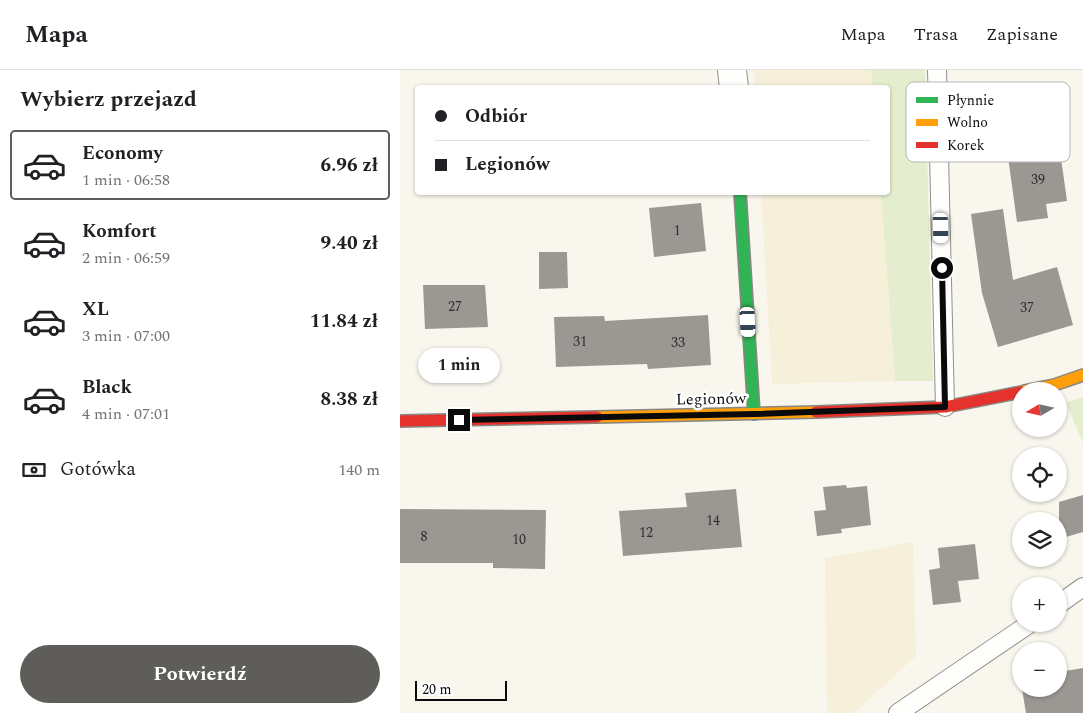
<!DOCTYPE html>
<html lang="pl">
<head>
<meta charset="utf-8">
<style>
	:root { --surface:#fff; --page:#f2f2f2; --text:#202124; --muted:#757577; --line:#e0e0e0; --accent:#5e5d59 }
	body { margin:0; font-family:Spectral,serif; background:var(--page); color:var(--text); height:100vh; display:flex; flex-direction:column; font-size:19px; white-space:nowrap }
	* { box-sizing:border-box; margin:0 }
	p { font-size:16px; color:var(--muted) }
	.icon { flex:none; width:28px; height:28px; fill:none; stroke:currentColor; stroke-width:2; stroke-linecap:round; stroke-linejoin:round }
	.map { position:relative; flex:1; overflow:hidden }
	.drawer { display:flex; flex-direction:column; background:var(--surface); width:400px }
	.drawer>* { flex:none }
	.hud { position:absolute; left:15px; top:15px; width:475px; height:110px; border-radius:5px; box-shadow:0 1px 4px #0004; display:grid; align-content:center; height:110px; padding:0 20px; background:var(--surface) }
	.needle { width:32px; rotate:261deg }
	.controls { position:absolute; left:612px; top:312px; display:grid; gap:10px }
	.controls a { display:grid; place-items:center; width:55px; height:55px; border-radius:50%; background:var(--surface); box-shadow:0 1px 4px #0004; font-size:25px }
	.scale { position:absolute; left:15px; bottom:12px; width:92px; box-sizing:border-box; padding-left:5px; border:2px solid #0a0a0a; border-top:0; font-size:14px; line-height:18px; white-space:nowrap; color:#0a0a0a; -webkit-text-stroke:4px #fff; paint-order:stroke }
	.end { position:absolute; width:22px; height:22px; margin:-11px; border:6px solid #0a0a0a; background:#fff; box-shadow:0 0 0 2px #fff }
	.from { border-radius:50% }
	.bubble { position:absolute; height:35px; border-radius:18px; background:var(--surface); box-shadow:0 1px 4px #0004; font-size:16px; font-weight:700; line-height:35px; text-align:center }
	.car { position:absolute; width:15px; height:30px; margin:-15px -8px; border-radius:6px; box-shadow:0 0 4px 1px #0007; background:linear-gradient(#fff 24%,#345 0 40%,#fff 0 76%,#345 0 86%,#fff 0) }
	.hud b { display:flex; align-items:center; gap:18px; height:48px; font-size:19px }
	.hud b+b { border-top:1px solid var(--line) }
	.hud i { width:12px; height:12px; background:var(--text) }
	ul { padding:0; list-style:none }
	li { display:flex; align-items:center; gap:15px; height:70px; margin:0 10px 8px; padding:0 10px; border:2px solid transparent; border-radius:5px }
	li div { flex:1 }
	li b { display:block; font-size:19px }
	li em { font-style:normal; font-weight:700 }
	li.active { border-color:var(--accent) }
	li>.icon { width:45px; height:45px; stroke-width:1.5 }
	h2 { padding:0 20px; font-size:22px; line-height:60px }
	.pay { display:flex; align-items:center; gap:12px; height:55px; padding:0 20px; font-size:19px }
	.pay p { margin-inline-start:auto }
	.cta { display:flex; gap:10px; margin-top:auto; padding:10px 20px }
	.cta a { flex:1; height:58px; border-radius:30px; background:var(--accent); color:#fff; font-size:20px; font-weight:700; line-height:58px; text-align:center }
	header { display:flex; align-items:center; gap:30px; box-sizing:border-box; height:70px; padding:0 25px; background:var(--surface); border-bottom:1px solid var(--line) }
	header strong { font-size:24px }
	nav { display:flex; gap:28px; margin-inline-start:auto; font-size:18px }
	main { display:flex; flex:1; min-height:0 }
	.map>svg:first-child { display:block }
	.farmland { fill:#f6f0da }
	.green { fill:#e4eece }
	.building { fill:#9b9894 }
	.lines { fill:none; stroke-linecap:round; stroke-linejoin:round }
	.lane-casing { stroke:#92908c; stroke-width:20 }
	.street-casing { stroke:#92908c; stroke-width:30 }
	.fast-casing { stroke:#888783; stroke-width:14 }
	.slow-casing { stroke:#888783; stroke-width:14 }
	.jam-casing { stroke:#888783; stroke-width:14 }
	.lane { stroke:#fefefc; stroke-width:18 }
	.street { stroke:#fefefc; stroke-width:28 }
	.fast { stroke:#30b455; stroke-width:11 }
	.slow { stroke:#ff9f0a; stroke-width:11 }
	.jam { stroke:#e5322d; stroke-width:11 }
	.route { stroke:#0a0a0a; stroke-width:6 }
	.labels { text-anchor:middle; stroke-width:5; stroke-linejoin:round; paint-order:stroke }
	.number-label { font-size:14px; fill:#2e2e2c }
	.street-label { font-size:16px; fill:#0a0a0a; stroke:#fff }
	.key { fill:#fff; stroke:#b6b6b6; stroke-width:1 }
	.key-label { font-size:14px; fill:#0a0a0a }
</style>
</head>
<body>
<header>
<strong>Mapa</strong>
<nav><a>Mapa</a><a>Trasa</a><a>Zapisane</a></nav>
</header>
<main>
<section class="drawer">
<h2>Wybierz przejazd</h2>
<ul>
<li class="active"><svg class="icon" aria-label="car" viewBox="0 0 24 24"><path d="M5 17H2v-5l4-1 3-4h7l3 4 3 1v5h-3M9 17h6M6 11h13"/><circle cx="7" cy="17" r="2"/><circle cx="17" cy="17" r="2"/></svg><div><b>Economy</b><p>1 min · 06:58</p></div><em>6.96 zł</em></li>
<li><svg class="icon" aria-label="car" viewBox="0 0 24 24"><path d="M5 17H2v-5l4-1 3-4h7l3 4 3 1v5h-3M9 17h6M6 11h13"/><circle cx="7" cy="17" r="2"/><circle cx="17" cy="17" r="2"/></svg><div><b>Komfort</b><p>2 min · 06:59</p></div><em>9.40 zł</em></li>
<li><svg class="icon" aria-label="car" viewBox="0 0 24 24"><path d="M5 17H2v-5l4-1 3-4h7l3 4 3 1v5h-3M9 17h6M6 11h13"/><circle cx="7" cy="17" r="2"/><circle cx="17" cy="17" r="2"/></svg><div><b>XL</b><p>3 min · 07:00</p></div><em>11.84 zł</em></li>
<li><svg class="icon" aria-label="car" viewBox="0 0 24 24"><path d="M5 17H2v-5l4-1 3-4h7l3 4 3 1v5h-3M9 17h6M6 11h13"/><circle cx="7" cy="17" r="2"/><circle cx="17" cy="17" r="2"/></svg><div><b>Black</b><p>4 min · 07:01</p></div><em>8.38 zł</em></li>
</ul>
<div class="pay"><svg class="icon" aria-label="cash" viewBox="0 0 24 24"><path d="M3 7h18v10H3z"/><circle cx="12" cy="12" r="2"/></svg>Gotówka<p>140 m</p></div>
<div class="cta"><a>Potwierdź</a></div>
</section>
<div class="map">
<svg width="683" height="643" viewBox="0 0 683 643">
	<rect width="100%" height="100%" fill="#f9f6ed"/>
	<!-- farmland -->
	<path class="farmland" d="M354,0h117l2,17h-118z
		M361,123h120l14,188 -123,3z
		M513,472l3,114 -62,57h-27l-2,-155z"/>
	<!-- green -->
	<path class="green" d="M471,0h54l8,311h-38l-14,-188 7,-1v-104l-15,-1z
		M683,327v46l-17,-40z"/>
	<!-- building -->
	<path class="building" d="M660,81l7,50 -21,3 2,14 -31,4 -9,-65z
		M301,133l5,48 -52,6 -5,-49z
		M603,139l10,71 44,-13 16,58 -75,22 -16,-54 -11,-79z
		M139,182h28l1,36 -29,1z
		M23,215h62l3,42 -63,2z
		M308,245l3,50 -63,4 -1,-5 -91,3 -2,-50 50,-1 1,5z
		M446,415l1,3 20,-2 4,39 -30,4 1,4 -25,3 -3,-25 12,-1 -3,-23z
		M336,419l6,58 -119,9 -4,-45 68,-4 -2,-14z
		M683,425v37l-24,7v-37z
		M0,439l146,1 -1,59 -52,-1v-5h-93z
		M575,474l4,35 -21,2 3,21 -28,3 -4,-35 11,-2 -2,-20z
		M683,598v45h-57l-4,-24h37v-17z"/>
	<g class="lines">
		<defs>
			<path id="lane" d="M537,0l8,337
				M659,534l24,-17
				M498,643l131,-89"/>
			<path id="street" d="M332,0l2,18"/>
			<path id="fast" d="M340,122l14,222"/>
			<path id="slow" d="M624,321l30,-6 29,-10
				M197,347l219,-5"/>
			<path id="jam" d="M416,342l129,-5 76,-15
				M0,351l197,-4"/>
		</defs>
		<!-- lane casing -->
		<use href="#lane" class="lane-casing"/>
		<!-- street casing -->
		<use href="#street" class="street-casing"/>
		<!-- fast casing -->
		<use href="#fast" class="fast-casing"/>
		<!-- slow casing -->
		<use href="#slow" class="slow-casing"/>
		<!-- jam casing -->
		<use href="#jam" class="jam-casing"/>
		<!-- lane -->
		<use href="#lane" class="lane"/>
		<!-- street -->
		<use href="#street" class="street"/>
		<!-- fast -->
		<use href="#fast" class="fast"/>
		<!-- slow -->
		<use href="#slow" class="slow"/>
		<!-- jam -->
		<use href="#jam" class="jam"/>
	</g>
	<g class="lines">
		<!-- route -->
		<path class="route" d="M59,350l295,-6 191,-7 -3,-139"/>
	</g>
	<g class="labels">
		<!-- number labels -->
		<g class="number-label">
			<text x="638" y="114">39</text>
			<text x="277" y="165">1</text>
			<text x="55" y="241">27</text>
			<text x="627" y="242">37</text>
			<text x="180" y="276">31</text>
			<text x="278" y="277">33</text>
			<text x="313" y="455">14</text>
			<text x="246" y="467">12</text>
			<text x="24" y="471">8</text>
			<text x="119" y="474">10</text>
		</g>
		<!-- street labels -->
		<g class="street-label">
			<text transform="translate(311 328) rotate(-1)" y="6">Legionów</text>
		</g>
	</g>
	<!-- legend -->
	<rect x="506" y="12" width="164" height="80" rx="8" class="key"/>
	<rect x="516" y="27" width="22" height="6" fill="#30b455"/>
	<rect x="516" y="49" width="22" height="7" fill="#ff9f0a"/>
	<rect x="516" y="72" width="22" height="6" fill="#e5322d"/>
	<g class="key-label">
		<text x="547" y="35">Płynnie</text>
		<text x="547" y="57">Wolno</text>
		<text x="547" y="80">Korek</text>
	</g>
</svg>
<div class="controls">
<a><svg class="needle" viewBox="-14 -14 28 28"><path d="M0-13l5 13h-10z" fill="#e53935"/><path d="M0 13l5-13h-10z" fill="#757577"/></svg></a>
<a><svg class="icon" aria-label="locate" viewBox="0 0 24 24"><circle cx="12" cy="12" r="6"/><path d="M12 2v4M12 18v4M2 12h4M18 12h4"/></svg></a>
<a><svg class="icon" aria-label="layers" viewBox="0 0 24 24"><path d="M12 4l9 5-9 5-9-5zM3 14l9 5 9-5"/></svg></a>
<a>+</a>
<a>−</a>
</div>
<div class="scale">20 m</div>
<i class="end from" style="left:542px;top:198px"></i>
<i class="end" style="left:59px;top:350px"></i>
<div class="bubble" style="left:18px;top:278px;width:82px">1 min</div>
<i class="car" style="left:541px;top:158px;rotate:179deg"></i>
<i class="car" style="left:348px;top:252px;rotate:177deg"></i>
<div class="hud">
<b><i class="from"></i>Odbiór</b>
<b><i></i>Legionów</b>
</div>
</div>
</main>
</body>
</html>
